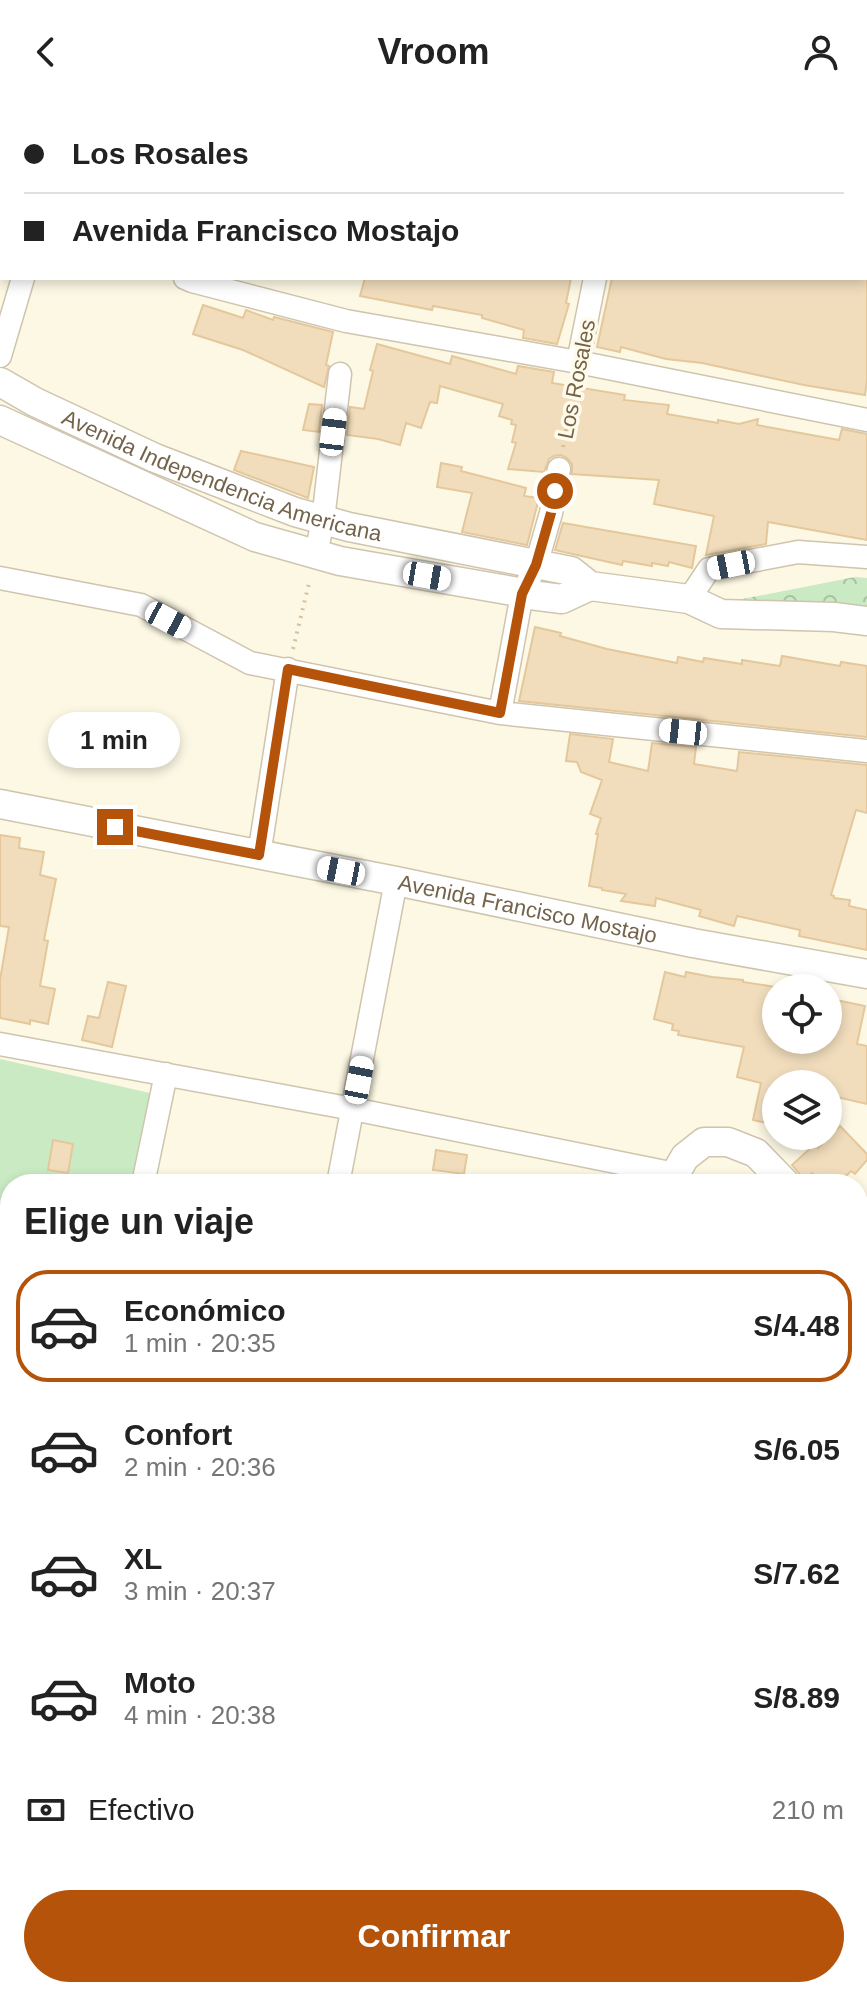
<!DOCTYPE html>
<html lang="es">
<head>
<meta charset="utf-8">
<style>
	:root { --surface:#fff; --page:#f6f6f6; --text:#222; --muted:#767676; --line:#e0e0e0; --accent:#b45309 }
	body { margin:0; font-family:Arial,sans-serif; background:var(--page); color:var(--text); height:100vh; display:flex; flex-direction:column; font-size:30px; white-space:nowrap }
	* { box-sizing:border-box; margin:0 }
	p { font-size:26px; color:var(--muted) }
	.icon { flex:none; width:44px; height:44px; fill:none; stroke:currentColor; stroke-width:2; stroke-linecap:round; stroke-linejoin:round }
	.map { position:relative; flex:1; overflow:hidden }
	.side { position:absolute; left:0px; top:1070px; width:868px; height:824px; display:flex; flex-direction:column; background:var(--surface); border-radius:32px 32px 0 0; box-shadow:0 4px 12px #0003 }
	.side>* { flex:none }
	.banner { position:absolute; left:0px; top:0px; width:868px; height:176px; box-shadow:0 4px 12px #0003; display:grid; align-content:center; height:176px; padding:0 24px; background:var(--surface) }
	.fabs { position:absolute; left:762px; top:870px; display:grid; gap:16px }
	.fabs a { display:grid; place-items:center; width:80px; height:80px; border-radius:50%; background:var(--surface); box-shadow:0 4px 12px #0003; font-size:40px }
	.end { position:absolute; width:36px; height:36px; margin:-18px; border:10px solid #b45309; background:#fff; box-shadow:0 0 0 4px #fff }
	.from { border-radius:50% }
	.bubble { position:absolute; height:56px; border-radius:28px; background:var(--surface); box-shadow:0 4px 12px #0003; font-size:26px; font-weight:700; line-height:56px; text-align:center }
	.car { position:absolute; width:24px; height:48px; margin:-24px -12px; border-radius:10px; box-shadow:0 0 6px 2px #0007; background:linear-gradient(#fff 24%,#345 0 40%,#fff 0 76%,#345 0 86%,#fff 0) }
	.banner b { display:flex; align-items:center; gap:28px; height:76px; font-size:30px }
	.banner b+b { border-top:2px solid var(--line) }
	.banner i { width:20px; height:20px; background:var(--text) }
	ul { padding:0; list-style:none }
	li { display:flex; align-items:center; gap:24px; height:112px; margin:0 16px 12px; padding:0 8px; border:4px solid transparent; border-radius:32px }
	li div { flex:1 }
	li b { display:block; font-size:30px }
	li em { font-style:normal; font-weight:700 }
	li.active { border-color:var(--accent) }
	li>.icon { width:72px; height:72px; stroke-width:1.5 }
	h2 { padding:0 24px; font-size:36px; line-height:96px }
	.pay { display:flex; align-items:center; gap:20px; height:88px; padding:0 24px; font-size:30px }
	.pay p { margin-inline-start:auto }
	.cta { display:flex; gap:16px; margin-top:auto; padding:16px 24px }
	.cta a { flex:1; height:92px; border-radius:48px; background:var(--accent); color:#fff; font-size:32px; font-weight:700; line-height:92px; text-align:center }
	header { display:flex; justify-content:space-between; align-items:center; height:104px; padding:0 24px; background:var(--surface); font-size:36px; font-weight:700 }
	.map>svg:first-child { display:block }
	.grass { fill:#c9eac3 }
	.park { fill:url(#park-crowns) }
	.building { fill:#f1ddbc; stroke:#e4c89c; stroke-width:2 }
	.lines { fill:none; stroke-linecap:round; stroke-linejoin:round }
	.minor-casing { stroke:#cfc4ae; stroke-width:25 }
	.tertiary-casing { stroke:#cfc4ae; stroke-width:31 }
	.path { stroke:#d6c19f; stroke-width:4; stroke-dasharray:2 6; stroke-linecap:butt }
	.minor { stroke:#fff; stroke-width:22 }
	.tertiary { stroke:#fff; stroke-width:28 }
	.route { stroke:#b45309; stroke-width:10 }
	.labels { text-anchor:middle; stroke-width:7; stroke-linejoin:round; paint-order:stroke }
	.street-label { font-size:22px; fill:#74634a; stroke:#fffbea }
</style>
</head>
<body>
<header><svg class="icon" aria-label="back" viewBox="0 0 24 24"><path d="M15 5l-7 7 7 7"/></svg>Vroom<svg class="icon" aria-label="person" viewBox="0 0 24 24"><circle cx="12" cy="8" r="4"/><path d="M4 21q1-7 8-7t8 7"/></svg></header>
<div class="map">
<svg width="867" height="1894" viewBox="0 0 867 1894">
	<defs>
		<pattern id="park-crowns" width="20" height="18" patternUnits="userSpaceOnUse" patternTransform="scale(2)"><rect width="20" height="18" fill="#c9eac3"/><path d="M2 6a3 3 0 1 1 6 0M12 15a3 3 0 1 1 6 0" fill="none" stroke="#a8c1a0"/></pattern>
	</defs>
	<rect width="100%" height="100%" fill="#fcf8e4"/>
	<!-- grass -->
	<path class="grass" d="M0,955l150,34 -19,91h-121v232h-10z"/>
	<!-- park -->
	<path class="park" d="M855,473l12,1v42l-130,-15v-5z"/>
	<!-- building -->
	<path class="building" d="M365,174h206l-5,25 3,1 -12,40 -34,-6 1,-8 -42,-12v-3l-49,-9 -1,4 -72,-14z
		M612,174h255v102l-2,15 -61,-10 -102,-22 -36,-4 -45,-12 -1,5 -23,-5z
		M203,201l40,13 3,-8 27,10 1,-3 59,15 -7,33 3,1 -5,21 -81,-37 -50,-16z
		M377,240l73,20 2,-8 64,18 2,-8 36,6 -2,11 73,12 -1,5 45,5 -2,9 51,9v-3l21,4 19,-5 -1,6 82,15 3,-11 25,5v106l-99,-18 -2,22 -60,11 8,-39 -60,-12 5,-24 -87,-6v-10l-5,-6 -6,-3 -7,1 -5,3 -5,13 -36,-3 8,-26 -4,-1 4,-17 -5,-1 1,-4 -13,-4 4,-12 -63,-18 -3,17 -7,-1 -9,26 -15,-5 -6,22 -22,-6 -31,-4 3,-28 14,2 9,-38 -3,-1z
		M309,300l13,1 -3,27 -16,-2z
		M241,347l73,16 -6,31 -74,-28z
		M441,359l21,4 -1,4 65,17 -2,8 15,2 -12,47 -65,-13 10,-39 -35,-6z
		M563,419l133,23 -4,22 -23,-6 -1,4 -16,-3v3l-29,-5 -1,4 -67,-15z
		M535,523l26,6 -1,3 47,13 70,14 1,-6 25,5 1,-4 38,6v-4l38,6 2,-10 58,10 1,-4 26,4v71l-348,-36z
		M570,630l43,5 -4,23 39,9 4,-28 44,4 -2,17 43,7 2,-19 128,13v48l-11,-3 -25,85 3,1v2l16,2 -1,6 18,4v40l-68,-14 1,-6 -63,-14 -3,10 -35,-10 2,-6 -45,-12 -1,8 -34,-5 5,-7 -24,-4v-2l-13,-2 9,-52h-2l5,-16 -11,-4 12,-34 -21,-8 -4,-10 -11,-1z
		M0,731l20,3 -1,10 25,4 -4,23 16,4 -12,61 4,1 -8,45 15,3 -7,35 -18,-4v4l-30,-6v-38l9,-53 -9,-1z
		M665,868l20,5 1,-5 26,5 31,3v2l33,5v53h52v-33l3,-8 34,7 -8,38 10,2v58l-39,-9v-11h-52v41l-23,-5 8,-37 -24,-6 7,-30 -66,-12 1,-4 -7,-1 1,-6 -19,-5z
		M108,878l18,4 -14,61 -30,-7 6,-24 11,2z
		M840,1022l27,28v6l-12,14 -4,-3 -13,13h-16l-10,-11 -9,9 -4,-9 -7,-8 23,-21 3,4z
		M53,1036l20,4 -5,29 -20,-3z
		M436,1046l31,5 -3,19 -31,-4z"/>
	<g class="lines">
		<defs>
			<path id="minor" d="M296,0l12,2
				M0,85l2,1
				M866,147h1
				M185,174l7,3 154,40 232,41 289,58
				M0,252l23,-78
				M578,258l17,-84
				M316,450l7,-34 17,-146
				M0,474l141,27 109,58 250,50 367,38
				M689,495l20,-30 89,-17 69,5
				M500,609l22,-119 14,-29 15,-52 8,-44
				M259,751l29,-186
				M0,940l353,65 322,65
				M143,1080l23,-110
				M338,1080l58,-303
				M0,1379l10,1
				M0,1586l10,4
				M0,1803l10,4
				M185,1884l23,10
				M716,1884l4,10
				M680,1894l9,-10"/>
			<g id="tertiary">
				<path d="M758,0l5,2"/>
				<path d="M866,18h1"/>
				<path id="s1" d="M0,278l35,20 120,56 140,54 54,15 222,44 19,15 99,13 32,15 113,3 33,4"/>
				<path d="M0,316l255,117 85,24 173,30 9,3 40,5 28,-13"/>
				<path id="s2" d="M0,700l396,77 297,62 174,31"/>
				<path d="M676,1080l-1,-10 10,-17 19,-15h24l28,11 30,31"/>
				<path d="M858,1142l9,4"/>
				<path d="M0,1847l10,4"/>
				<path d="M96,1884l23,10"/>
				<path d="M422,1894l5,-10"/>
			</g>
		</defs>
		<!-- minor casing -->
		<use href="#minor" class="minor-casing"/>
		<!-- tertiary casing -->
		<use href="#tertiary" class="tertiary-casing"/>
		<!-- path -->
		<path class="path" d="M93,2l1,-2
			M563,343l11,-63
			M293,545l17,-70"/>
		<!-- minor -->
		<use href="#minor" class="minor"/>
		<!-- tertiary -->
		<use href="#tertiary" class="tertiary"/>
	</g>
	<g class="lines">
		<!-- route -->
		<path class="route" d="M115,723l144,28 29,-186 212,44 22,-119 14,-29 15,-52 4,-22"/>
	</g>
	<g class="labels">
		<!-- street labels -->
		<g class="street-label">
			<text transform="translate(576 275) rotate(-79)" y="8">Los Rosales</text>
			<text dy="8" stroke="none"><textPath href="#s1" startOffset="242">Avenida Independencia Americana</textPath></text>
			<text dy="8" stroke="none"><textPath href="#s2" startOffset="538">Avenida Francisco Mostajo</textPath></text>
		</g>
	</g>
</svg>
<div class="fabs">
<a><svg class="icon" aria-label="locate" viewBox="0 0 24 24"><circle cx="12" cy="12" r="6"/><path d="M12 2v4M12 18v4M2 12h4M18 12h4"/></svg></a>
<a><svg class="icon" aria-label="layers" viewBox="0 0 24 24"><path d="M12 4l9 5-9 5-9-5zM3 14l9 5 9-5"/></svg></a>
</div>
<i class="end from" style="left:555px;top:387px"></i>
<i class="end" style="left:115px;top:723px"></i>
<div class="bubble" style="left:48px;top:608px;width:132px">1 min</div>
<i class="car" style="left:333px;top:328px;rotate:7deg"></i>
<i class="car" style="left:731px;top:461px;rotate:259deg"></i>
<i class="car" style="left:427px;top:472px;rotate:100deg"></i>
<i class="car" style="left:168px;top:516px;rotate:118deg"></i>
<i class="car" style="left:683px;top:628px;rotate:276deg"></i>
<i class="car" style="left:341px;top:767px;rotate:281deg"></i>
<i class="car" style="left:359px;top:976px;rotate:11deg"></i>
<div class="banner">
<b><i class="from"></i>Los Rosales</b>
<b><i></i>Avenida Francisco Mostajo</b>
</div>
<section class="side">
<h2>Elige un viaje</h2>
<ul>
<li class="active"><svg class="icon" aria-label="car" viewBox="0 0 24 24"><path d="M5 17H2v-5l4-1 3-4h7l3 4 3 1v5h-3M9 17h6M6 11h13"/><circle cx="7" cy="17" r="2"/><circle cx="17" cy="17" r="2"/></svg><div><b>Económico</b><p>1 min · 20:35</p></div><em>S/4.48</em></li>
<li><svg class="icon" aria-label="car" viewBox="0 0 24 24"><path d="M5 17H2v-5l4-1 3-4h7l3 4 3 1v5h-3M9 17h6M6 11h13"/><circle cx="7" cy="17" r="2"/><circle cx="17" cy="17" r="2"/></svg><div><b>Confort</b><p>2 min · 20:36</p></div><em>S/6.05</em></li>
<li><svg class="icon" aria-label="car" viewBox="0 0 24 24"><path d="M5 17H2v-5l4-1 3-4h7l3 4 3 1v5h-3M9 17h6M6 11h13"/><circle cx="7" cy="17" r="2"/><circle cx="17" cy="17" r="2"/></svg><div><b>XL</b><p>3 min · 20:37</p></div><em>S/7.62</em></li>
<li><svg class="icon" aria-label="car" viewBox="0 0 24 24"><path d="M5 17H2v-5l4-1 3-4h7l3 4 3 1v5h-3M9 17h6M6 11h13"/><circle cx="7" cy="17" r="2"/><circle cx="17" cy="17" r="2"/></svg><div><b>Moto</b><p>4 min · 20:38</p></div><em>S/8.89</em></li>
</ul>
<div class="pay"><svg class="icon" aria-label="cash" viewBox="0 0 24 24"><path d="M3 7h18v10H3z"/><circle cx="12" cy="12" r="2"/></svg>Efectivo<p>210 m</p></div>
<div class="cta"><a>Confirmar</a></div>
</section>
</div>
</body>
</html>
